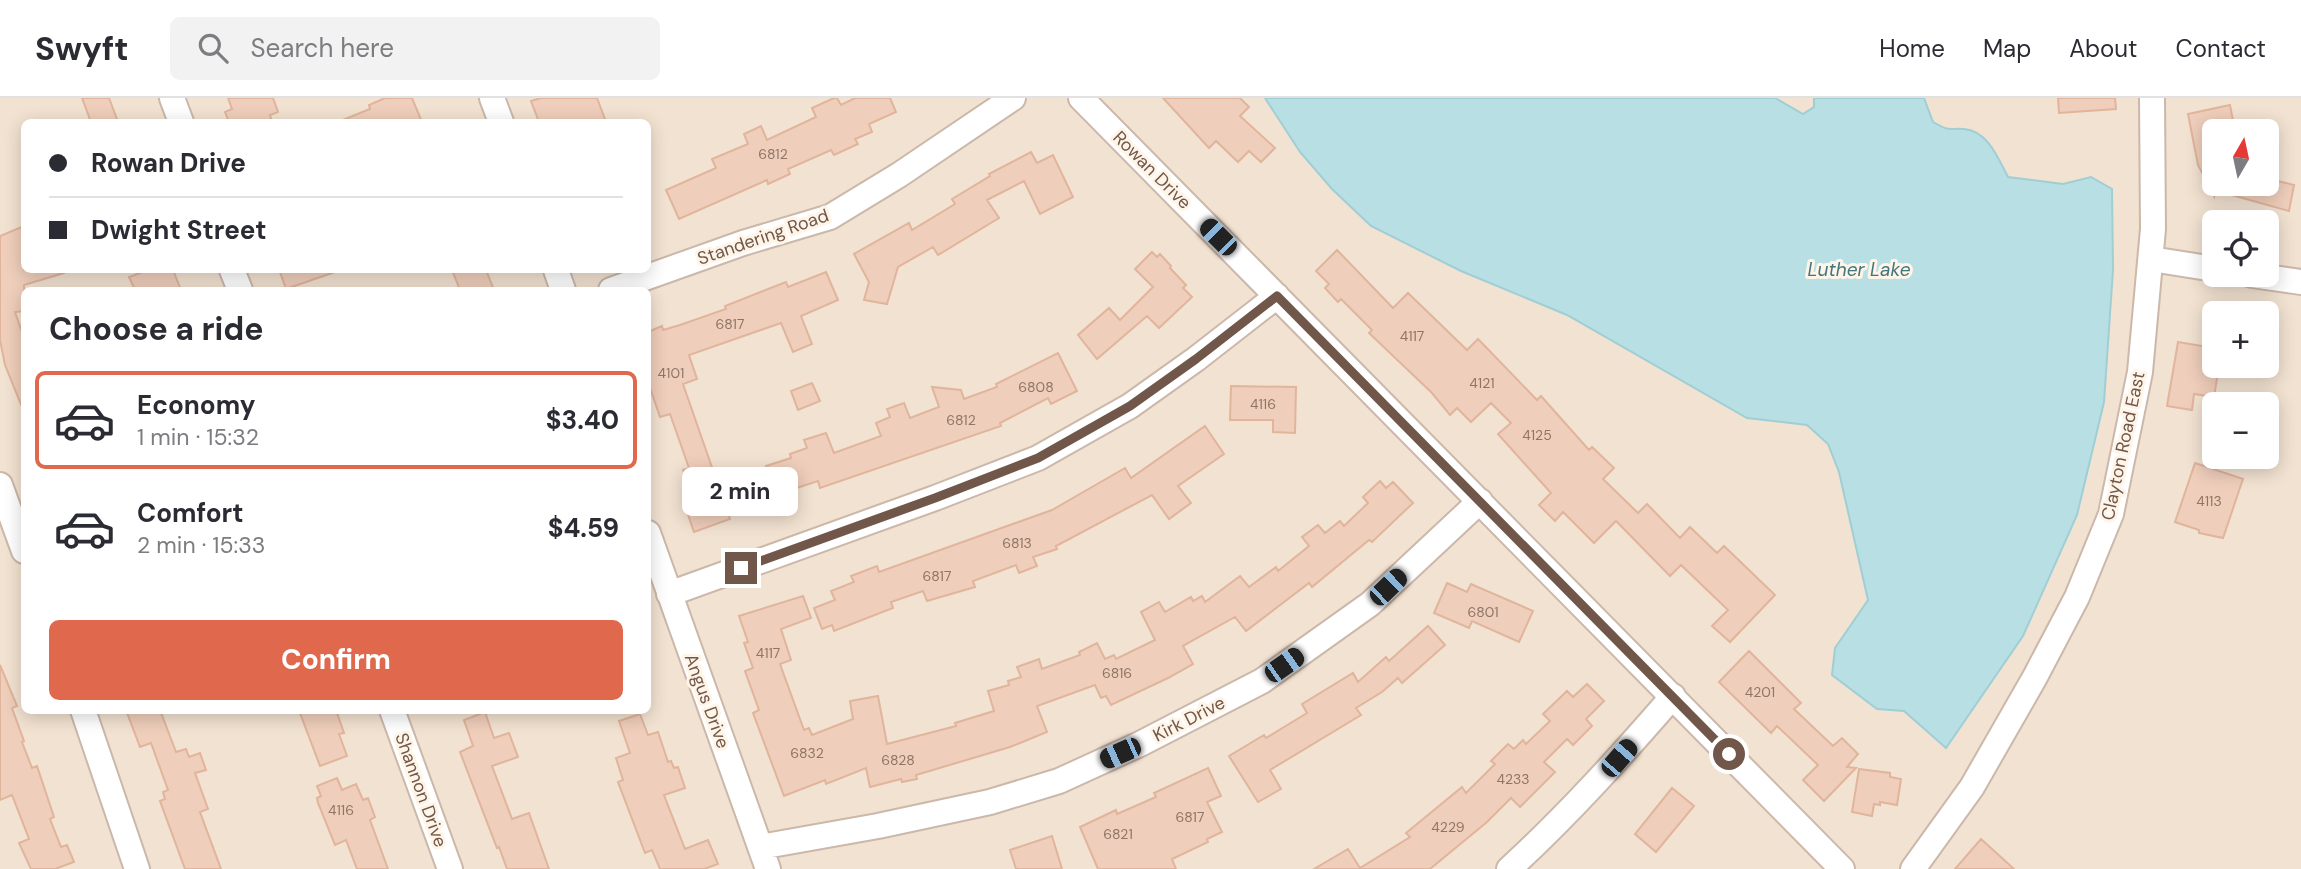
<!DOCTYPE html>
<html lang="en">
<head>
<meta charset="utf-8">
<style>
	:root { --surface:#fff; --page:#f2f2f3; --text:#2b2b33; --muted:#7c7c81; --line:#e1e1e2; --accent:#e0684c }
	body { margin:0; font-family:"DM Sans",sans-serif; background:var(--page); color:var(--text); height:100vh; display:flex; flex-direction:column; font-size:26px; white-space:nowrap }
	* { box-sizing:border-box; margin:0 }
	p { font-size:23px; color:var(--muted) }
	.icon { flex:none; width:38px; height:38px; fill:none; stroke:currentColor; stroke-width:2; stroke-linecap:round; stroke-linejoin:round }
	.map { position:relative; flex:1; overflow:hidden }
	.sheet { position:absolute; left:21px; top:189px; width:630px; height:427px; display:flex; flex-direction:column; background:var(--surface); border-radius:10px; box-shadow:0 4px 18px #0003 }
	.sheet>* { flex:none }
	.guide { position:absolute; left:21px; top:21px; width:630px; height:154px; border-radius:10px; box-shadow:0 4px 18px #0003; display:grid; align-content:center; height:154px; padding:0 28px; background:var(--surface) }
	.needle { width:46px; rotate:9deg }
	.controls { position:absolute; left:2202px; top:21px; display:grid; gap:14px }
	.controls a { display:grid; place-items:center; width:77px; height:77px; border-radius:10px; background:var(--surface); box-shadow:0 4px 18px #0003; font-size:35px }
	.end { position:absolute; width:32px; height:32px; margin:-16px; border:9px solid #71574a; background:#fff; box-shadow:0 0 0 4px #fff }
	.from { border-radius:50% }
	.bubble { position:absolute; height:49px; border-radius:10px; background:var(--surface); box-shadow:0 4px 18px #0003; font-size:23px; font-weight:700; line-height:49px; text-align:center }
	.car { position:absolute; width:21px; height:42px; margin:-21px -10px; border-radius:9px; box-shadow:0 0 5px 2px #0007; background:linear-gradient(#222 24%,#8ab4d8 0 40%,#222 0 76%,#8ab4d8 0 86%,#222 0) }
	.guide b { display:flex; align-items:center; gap:24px; height:66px; font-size:26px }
	.guide b+b { border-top:2px solid var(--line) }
	.guide i { width:18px; height:18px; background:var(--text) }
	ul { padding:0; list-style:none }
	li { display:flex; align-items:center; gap:21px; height:98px; margin:0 14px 10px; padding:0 14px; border:4px solid transparent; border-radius:10px }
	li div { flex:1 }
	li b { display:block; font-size:26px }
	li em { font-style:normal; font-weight:700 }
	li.active { border-color:var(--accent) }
	li>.icon { width:63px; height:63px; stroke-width:1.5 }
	h2 { padding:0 28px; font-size:32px; line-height:84px }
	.action { display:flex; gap:14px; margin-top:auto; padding:14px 28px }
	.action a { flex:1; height:80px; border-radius:10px; background:var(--accent); color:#fff; font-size:28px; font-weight:700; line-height:80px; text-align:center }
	header { display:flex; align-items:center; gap:42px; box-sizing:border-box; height:98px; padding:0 35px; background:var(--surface); border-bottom:2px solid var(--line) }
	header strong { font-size:33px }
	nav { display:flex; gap:38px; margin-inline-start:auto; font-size:24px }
	.search { width:490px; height:63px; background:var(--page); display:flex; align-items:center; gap:18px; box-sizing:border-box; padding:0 24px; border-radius:10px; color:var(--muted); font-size:26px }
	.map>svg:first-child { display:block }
	.residential { fill:#f2e2d1; fill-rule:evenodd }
	.water { fill:#b8dfe3; stroke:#9fced5; stroke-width:2 }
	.building { fill:#efcebb; stroke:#e1b49c; stroke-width:2 }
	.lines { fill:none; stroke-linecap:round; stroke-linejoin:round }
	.minor-casing { stroke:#cbb8aa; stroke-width:28 }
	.minor { stroke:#fff; stroke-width:24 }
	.route { stroke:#71574a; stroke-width:9 }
	.labels { text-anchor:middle; stroke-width:6; stroke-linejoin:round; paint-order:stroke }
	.number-label { font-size:14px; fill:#907566 }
	.street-label { font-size:18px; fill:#71574a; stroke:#fef5e8 }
	.water-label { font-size:19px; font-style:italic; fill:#42767e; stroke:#fef5e8 }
</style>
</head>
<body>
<header>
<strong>Swyft</strong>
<div class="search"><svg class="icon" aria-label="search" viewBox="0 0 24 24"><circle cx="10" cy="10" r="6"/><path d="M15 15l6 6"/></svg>Search here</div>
<nav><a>Home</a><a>Map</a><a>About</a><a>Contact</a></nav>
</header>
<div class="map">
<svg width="2301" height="771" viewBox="0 0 2301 771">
	<rect width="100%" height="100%" fill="#fbf1e2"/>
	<!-- residential -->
	<path class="residential" d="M0,0h2301v771h-2301zM24,24h624v148h-624zM2214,33h52v53h-52zM2214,124h52v53h-52zM24,192h624v420h-624zM2214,215h52v53h-52zM2214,306h52v53h-52z"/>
	<!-- water -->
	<path class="water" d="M1265,0h510l28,16 11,-7v-9h110l9,24c18,10 13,6 31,7 24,2 34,29 44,48l55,7 28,-7 21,12 1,81 -9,132 -27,113 -54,121 -77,112 -42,-37 -27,-2 -45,-34 3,-27 33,-48 -29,-128 -11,-28 -21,-19 -60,-7 -180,-103 -106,-44 -90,-45 -39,-37 -32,-37z"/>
	<!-- building -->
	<path class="building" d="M82,0h27l9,24h-27z
		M228,0h45l5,14 -8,3 2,7h-43l-4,-10 7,-3z
		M385,0h27l10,24h-84l32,-13 -1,-4z
		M541,0h56l9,24h-67l-8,-21z
		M834,0h3l4,7 14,-7h35l6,14 -27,12 3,8 -17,7 3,5 -24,11 -3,-5 -43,19 2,5 -22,10 -1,-4 -88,39 -13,-29 50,-22 -4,-9 36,-15 -4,-10 17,-8 6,14 49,-23 -4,-9z
		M1163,0h77l9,9 -9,9 35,32 -14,14 -12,-11 -11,11 -22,-21 -7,7z
		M2058,0h57l1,11 -57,4z
		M2230,7l5,26h-21v53h52v-6l28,7 -5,26 -75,-21v6l-4,-7 -3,-1 1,-4 -10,-19 -10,-51z
		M1031,54l6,11 16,-8 20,42 -33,17 -16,-33 -37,19 12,18 -61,37 -5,-8 -35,20 -11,37 -23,-4 5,-18 -15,-28 55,-31 3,7 43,-26 -3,-5 38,-23 -1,-2z
		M24,128v44h39l1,3 -40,12v26l-9,1 9,26v74l-19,-47 -5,-25v-104z
		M1337,152l56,58 15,-15 59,57 11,-11 59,61 4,-4 48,54 3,-3 22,21 -11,11 35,34 9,-9 33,34 10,-11 27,26 7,-7 51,49 -45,47 -18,-16 16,-16 -47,-45 -11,11 -54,-55 -22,22 -31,-31 -8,9 -16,-16 12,-12 -53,-59 13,-11 -20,-20 -20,19 -14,-14 -7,7 -18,-22 -63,-60 3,-3 -31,-31 -3,3 -13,-14 4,-4 -13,-13z
		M1152,154l5,5 3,-3 11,12 -1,2 16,17 -3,3 9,9 -33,31 -12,-12 -50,43 -19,-24 31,-27 11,12 33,-33 -18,-18z
		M148,172h25l8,20h-46l-6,-13z
		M288,172h47v2l-49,17 -6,-17z
		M452,172h34l8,20h-34z
		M826,174l12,28 -37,16 11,28 -19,8 -12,-29 -92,32 8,24 -14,5 47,135 -36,13 -10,-29 9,-3 -10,-30 6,-2 -19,-54 -10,3 -12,-35v-50l14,-6 1,4 17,-5 46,-16 -1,-3 61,-24 2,5z
		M2178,244l36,6v18h5l-5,31 -20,-3 -2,16 -25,-4z
		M1058,255l19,38 -26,13 -3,-6 -48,25 1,3 -181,62 -2,-7 -43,14 -9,-29 25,-8 -1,-4 17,-6 -3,-8 22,-7 8,20 47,-17 -5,-13 14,-6 -3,-8 17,-6 6,15 29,-11 -7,-20 29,3 3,9 33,-12 -1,-3z
		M812,285l8,18 -22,9 -7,-19z
		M1231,288l65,1 -1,46 -22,-1v-12h-43z
		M1205,328l19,28 -46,32 13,17 -22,16 -17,-24 -96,51 1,3 -24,8 4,9 -18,7 -3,-8 -43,16 2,6 -48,14 -4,-10 -32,11 2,6 -59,23 -2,-6 -10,4 -8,-21 21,-8 -4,-9 23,-9 -3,-6 26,-10 2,6 173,-62 73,-42 6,10z
		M2195,365l48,16 -20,59 -24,-5v-3l-24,-8z
		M1380,383l6,7 7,-6 20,21 -41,39 -3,-2 -57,47 -3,-4 -63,48 -11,-14 -52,29 10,18 -25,14 -57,27 -5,-9 -5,2 -6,-13 -58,21 10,26 -37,15 -94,28 1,4 -15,3 -1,-3 -31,8 -4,-19 -40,16 -1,-4 -41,16 -31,-83 6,-3 -14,-39 8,-3 -9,-25 4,-1 -9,-26 64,-20 8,22 -30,11 10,31 -11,4 24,66 5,-2 3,7 41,-16 -3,-18 28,-5 9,48 69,-18 -1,-3 39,-12 -6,-20 21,-6 -1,-4 13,-4 -4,-10 22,-8 3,10 38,-14 -1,-3 18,-9 8,16 9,-4 2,4 39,-19 -14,-28 18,-10 6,10 26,-15 2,4 9,-5 3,6 35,-26 9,11 27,-20 2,4 31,-25 -7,-9 16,-12 7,8 15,-12 4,5 24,-23 -5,-6z
		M1447,485l20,9 4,-8 62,27 -14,31 -47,-21 -3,7 -35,-15z
		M1428,528l17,19 -43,38 -4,-5 -16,14 -26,16 5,7 -91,55 11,19 -23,13 -29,-46 35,-21 2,3 41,-25 -5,-9 51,-31 5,9 28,-25 3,4z
		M1749,553l52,52 -7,6 39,37 9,-8 16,16 -11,13 9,1 -32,33 -21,-21 15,-15 -41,-39 -6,7 -52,-51z
		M0,567l17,41 -5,2 12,33 -2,1 10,26 5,-2 17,51 -4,2 11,28 6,-2 7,17 -19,7h-24l-12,-26 10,-4 -17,-44 -12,5z
		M1587,586l17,17 -18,18 6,7 -19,19 -6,-6 -23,23 11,10 -35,35 -9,-9 -24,24 -57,47h-116l34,-20 12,19 50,-31 -4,-4 56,-46 4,6 29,-29 -4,-3 17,-17 6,5 9,-9 3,4 24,-23 -7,-7 24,-23 6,6z
		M126,612h34l16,42 10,-3 3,8 11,-4 6,17 -11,3 13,36 -8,3 21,57h-36l-25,-68 5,-2 -2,-7 5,-2 -17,-47 -11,4z
		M308,612h28l8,23 -5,1 8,22 -27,10 -20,-53z
		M485,614l9,26 15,-5 9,24 -26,9 20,53 17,-6 20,56h-42l-8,-22 -2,1 -37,-96 13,-6 -9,-26z
		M640,616l8,21 10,-3 10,30 3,-1 3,7 4,-1 7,21 -21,7 21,54 23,-9 10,24 -14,5h-44l-8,-19 -7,3 -27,-71 5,-2 -7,-22 14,-5 -11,-32z
		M1208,670l13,28 -14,6 15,30 -15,7 1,3 -36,17 4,10h-78l-18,-42 36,-17 1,4 39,-17 -2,-4z
		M1859,671l31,4v4l11,2 -4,26 -17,-3v3l-6,-1 -2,12 -20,-4z
		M337,680l5,12 14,-6 7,16 5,-2 7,19 -5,3 18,49h-31l-11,-29 -11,5 -17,-42 -1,-5 4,-2 -4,-10z
		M1672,690l22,18 -38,46 -21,-18z
		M1052,738l10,33h-46l-6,-19z
		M1981,741l33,30h-59z"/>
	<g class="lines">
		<defs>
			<path id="minor" d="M172,0l9,24
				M492,0l9,24
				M1081,0l761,771
				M2151,161l63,10
				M232,172l8,20
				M556,172l7,20
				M2252,177l49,7
				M611,192l132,-47 87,-26 69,-42 114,-77
				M0,387l24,66
				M648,435l120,336
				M669,496l266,-96 103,-40 92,-52 66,-47 81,-63
				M83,612l54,159
				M392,612l58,159
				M760,749l118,-21 112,-24 69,-21 81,-37 122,-63 108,-77 110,-103
				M1509,771c59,-54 112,-113 164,-173
				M1913,771l59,-82 63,-110 42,-80 34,-83 29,-142 13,-143 -1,-131"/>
		</defs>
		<!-- minor casing -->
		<use href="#minor" class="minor-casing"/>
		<!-- minor -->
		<use href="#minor" class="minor"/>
	</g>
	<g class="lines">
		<!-- route -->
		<path class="route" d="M741,470l194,-70 103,-40 92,-52 66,-47 81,-63 452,458"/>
	</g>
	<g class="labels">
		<!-- number labels -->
		<g class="number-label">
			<text x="773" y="61">6812</text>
			<text x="730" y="231">6817</text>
			<text x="1412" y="243">4117</text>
			<text x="671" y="280">4101</text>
			<text x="1482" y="290">4121</text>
			<text x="1036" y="294">6808</text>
			<text x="1263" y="311">4116</text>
			<text x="961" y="327">6812</text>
			<text x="1537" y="342">4125</text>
			<text x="2209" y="408">4113</text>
			<text x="1017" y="450">6813</text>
			<text x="937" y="483">6817</text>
			<text x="1483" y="519">6801</text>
			<text x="768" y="560">4117</text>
			<text x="1117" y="580">6816</text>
			<text x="1760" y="599">4201</text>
			<text x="807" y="660">6832</text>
			<text x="898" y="667">6828</text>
			<text x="1513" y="686">4233</text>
			<text x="341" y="717">4116</text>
			<text x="1190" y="724">6817</text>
			<text x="1448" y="734">4229</text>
			<text x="1118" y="741">6821</text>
		</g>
		<!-- street labels -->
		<g class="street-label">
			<text transform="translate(1152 72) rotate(45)" y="6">Rowan Drive</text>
			<text transform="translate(763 139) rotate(-19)" y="6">Standering Road</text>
			<text transform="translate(2123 348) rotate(-78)" y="6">Clayton Road East</text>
			<text transform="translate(707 603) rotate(70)" y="6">Angus Drive</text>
			<text transform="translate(1189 621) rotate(-27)" y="6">Kirk Drive</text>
			<text transform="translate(421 692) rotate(70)" y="6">Shannon Drive</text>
		</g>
		<!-- water labels -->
		<g class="water-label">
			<text x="1859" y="178">Luther Lake</text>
		</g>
	</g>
</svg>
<div class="controls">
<a><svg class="needle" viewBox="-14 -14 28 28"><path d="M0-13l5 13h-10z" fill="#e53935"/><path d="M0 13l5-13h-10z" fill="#7c7c81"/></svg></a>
<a><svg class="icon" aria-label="locate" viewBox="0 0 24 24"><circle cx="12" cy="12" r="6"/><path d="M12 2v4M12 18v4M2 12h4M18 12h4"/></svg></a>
<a>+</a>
<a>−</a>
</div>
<i class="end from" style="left:1729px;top:656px"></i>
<i class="end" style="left:741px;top:470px"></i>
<div class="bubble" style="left:682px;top:369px;width:116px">2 min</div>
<i class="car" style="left:1218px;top:139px;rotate:315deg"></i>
<i class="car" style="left:1388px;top:489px;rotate:46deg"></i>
<i class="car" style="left:1284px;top:567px;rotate:55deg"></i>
<i class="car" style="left:1120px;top:655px;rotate:246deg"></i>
<i class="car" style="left:1619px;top:660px;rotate:41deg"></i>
<div class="guide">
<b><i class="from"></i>Rowan Drive</b>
<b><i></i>Dwight Street</b>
</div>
<section class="sheet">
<h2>Choose a ride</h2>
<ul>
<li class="active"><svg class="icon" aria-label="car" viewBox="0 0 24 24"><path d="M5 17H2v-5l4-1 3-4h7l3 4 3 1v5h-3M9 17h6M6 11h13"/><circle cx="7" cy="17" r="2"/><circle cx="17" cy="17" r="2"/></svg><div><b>Economy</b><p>1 min · 15:32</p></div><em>$3.40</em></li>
<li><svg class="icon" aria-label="car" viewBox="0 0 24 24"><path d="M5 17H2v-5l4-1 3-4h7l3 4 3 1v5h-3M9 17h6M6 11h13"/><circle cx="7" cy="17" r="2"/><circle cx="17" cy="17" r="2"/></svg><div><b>Comfort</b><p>2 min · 15:33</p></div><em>$4.59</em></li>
</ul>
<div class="action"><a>Confirm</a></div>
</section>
</div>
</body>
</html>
